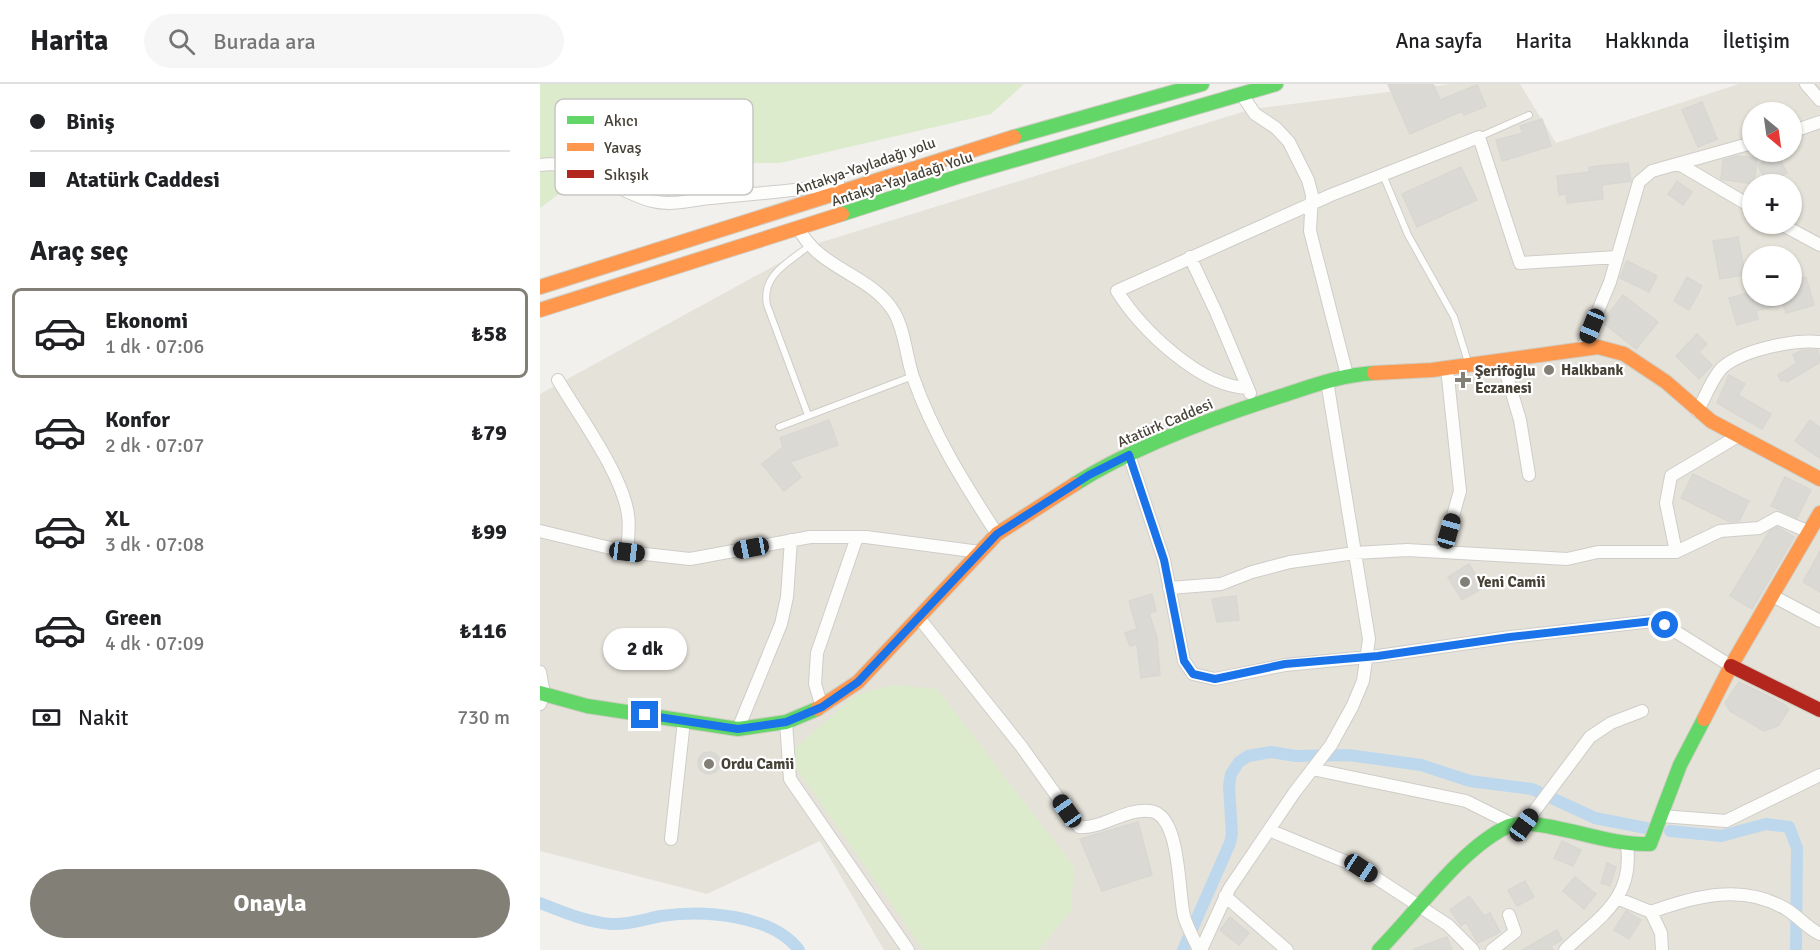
<!DOCTYPE html>
<html lang="tr">
<head>
<meta charset="utf-8">
<style>
	:root { --surface:#fff; --page:#f6f6f6; --text:#202124; --muted:#757577; --line:#e0e0e0; --accent:#827f76 }
	body { margin:0; font-family:Signika,sans-serif; background:var(--page); color:var(--text); height:100vh; display:flex; flex-direction:column; font-size:22px; white-space:nowrap }
	* { box-sizing:border-box; margin:0 }
	p { font-size:20px; color:var(--muted) }
	.icon { flex:none; width:33px; height:33px; fill:none; stroke:currentColor; stroke-width:2; stroke-linecap:round; stroke-linejoin:round }
	.map { position:relative; flex:1; overflow:hidden }
	.sheet { display:flex; flex-direction:column; background:var(--surface); width:540px }
	.sheet>* { flex:none }
	.banner { display:grid; align-content:center; height:132px; padding:0 30px; background:var(--surface) }
	.needle { width:39px; rotate:151deg }
	.tools { position:absolute; left:1202px; top:18px; display:grid; gap:12px }
	.tools a { display:grid; place-items:center; width:60px; height:60px; border-radius:50%; background:var(--surface); box-shadow:0 2px 4px #0004; font-size:30px }
	.end { position:absolute; width:27px; height:27px; margin:-14px; border:8px solid #1a73e8; background:#fff; box-shadow:0 0 0 3px #fff }
	.from { border-radius:50% }
	.bubble { position:absolute; height:42px; border-radius:21px; background:var(--surface); box-shadow:0 2px 4px #0004; font-size:20px; font-weight:700; line-height:42px; text-align:center }
	.car { position:absolute; width:18px; height:36px; margin:-18px -9px; border-radius:8px; box-shadow:0 0 4px 2px #0007; background:linear-gradient(#222 24%,#8ab4d8 0 40%,#222 0 76%,#8ab4d8 0 86%,#222 0) }
	.banner b { display:flex; align-items:center; gap:21px; height:57px; font-size:22px }
	.banner b+b { border-top:2px solid var(--line) }
	.banner i { width:15px; height:15px; background:var(--text) }
	ul { padding:0; list-style:none }
	li { display:flex; align-items:center; gap:18px; height:90px; margin:0 12px 9px; padding:0 18px; border:3px solid transparent; border-radius:9px }
	li div { flex:1 }
	li b { display:block; font-size:22px }
	li em { font-style:normal; font-weight:700 }
	li.active { border-color:var(--accent) }
	li>.icon { width:54px; height:54px; stroke-width:1.5 }
	h2 { padding:0 30px; font-size:27px; line-height:72px }
	.pay { display:flex; align-items:center; gap:15px; height:66px; padding:0 30px; font-size:22px }
	.pay p { margin-inline-start:auto }
	.cta { display:flex; gap:12px; margin-top:auto; padding:12px 30px }
	.cta a { flex:1; height:69px; border-radius:36px; background:var(--accent); color:#fff; font-size:24px; font-weight:700; line-height:69px; text-align:center }
	header { display:flex; align-items:center; gap:36px; box-sizing:border-box; height:84px; padding:0 30px; background:var(--surface); border-bottom:2px solid var(--line) }
	header strong { font-size:28px }
	nav { display:flex; gap:33px; margin-inline-start:auto; font-size:21px }
	.search { width:420px; height:54px; background:var(--page); display:flex; align-items:center; gap:15px; box-sizing:border-box; padding:0 21px; border-radius:33px; color:var(--muted); font-size:22px }
	main { display:flex; flex:1; min-height:0 }
	.map>svg:first-child { display:block }
	.residential { fill:#e5e2d9; fill-rule:evenodd }
	.green { fill:#ddebcd }
	.lines { fill:none; stroke-linecap:round; stroke-linejoin:round }
	.canal { stroke:#bdd8ed; stroke-width:12 }
	.building { fill:#dbd9d4; stroke:#d9d7d2; stroke-width:1.5 }
	.lane-casing { stroke:#cfcdc9; stroke-width:8 }
	.street-casing { stroke:#cfcdc9; stroke-width:14 }
	.fast-casing { stroke:#d0cdc3; stroke-width:16 }
	.slow-casing { stroke:#d0cdc3; stroke-width:16 }
	.jam-casing { stroke:#d0cdc3; stroke-width:16 }
	.lane { stroke:#fdfdfc; stroke-width:6 }
	.street { stroke:#fdfdfc; stroke-width:12 }
	.fast { stroke:#63d668; stroke-width:14 }
	.slow { stroke:#ff974d; stroke-width:14 }
	.jam { stroke:#b3261e; stroke-width:14 }
	.route { stroke:#1a73e8; stroke-width:8 }
	.poi-dot { fill:#827f76; stroke:#fff; stroke-width:2 }
	.labels { text-anchor:middle; stroke-width:4.5; stroke-linejoin:round; paint-order:stroke }
	.street-label { font-size:15px; fill:#474237; stroke:#fff }
	.poi-label { font-size:15px; font-weight:bold; fill:#474237; stroke:#fff; text-anchor:start }
	.key { fill:#fff; stroke:#c8c6c3; stroke-width:1.5 }
	.key-label { font-size:16px; fill:#474237 }
</style>
</head>
<body>
<header>
<strong>Harita</strong>
<div class="search"><svg class="icon" aria-label="search" viewBox="0 0 24 24"><circle cx="10" cy="10" r="6"/><path d="M15 15l6 6"/></svg>Burada ara</div>
<nav><a>Ana sayfa</a><a>Harita</a><a>Hakkında</a><a>İletişim</a></nav>
</header>
<main>
<section class="sheet">
<div class="banner">
<b><i class="from"></i>Biniş</b>
<b><i></i>Atatürk Caddesi</b>
</div>
<h2>Araç seç</h2>
<ul>
<li class="active"><svg class="icon" aria-label="car" viewBox="0 0 24 24"><path d="M5 17H2v-5l4-1 3-4h7l3 4 3 1v5h-3M9 17h6M6 11h13"/><circle cx="7" cy="17" r="2"/><circle cx="17" cy="17" r="2"/></svg><div><b>Ekonomi</b><p>1 dk · 07:06</p></div><em>₺58</em></li>
<li><svg class="icon" aria-label="car" viewBox="0 0 24 24"><path d="M5 17H2v-5l4-1 3-4h7l3 4 3 1v5h-3M9 17h6M6 11h13"/><circle cx="7" cy="17" r="2"/><circle cx="17" cy="17" r="2"/></svg><div><b>Konfor</b><p>2 dk · 07:07</p></div><em>₺79</em></li>
<li><svg class="icon" aria-label="car" viewBox="0 0 24 24"><path d="M5 17H2v-5l4-1 3-4h7l3 4 3 1v5h-3M9 17h6M6 11h13"/><circle cx="7" cy="17" r="2"/><circle cx="17" cy="17" r="2"/></svg><div><b>XL</b><p>3 dk · 07:08</p></div><em>₺99</em></li>
<li><svg class="icon" aria-label="car" viewBox="0 0 24 24"><path d="M5 17H2v-5l4-1 3-4h7l3 4 3 1v5h-3M9 17h6M6 11h13"/><circle cx="7" cy="17" r="2"/><circle cx="17" cy="17" r="2"/></svg><div><b>Green</b><p>4 dk · 07:09</p></div><em>₺116</em></li>
</ul>
<div class="pay"><svg class="icon" aria-label="cash" viewBox="0 0 24 24"><path d="M3 7h18v10H3z"/><circle cx="12" cy="12" r="2"/></svg>Nakit<p>730 m</p></div>
<div class="cta"><a>Onayla</a></div>
</section>
<div class="map">
<svg width="1280" height="866" viewBox="0 0 1280 866">
	<rect width="100%" height="100%" fill="#f1f0ec"/>
	<!-- residential -->
	<path class="residential" d="M911,0h69l36,59 183,-59h81v866h-936l-64,-109 -113,53 -167,-43v-457l272,-149 440,-136zM1212,28h39v40h-39zM1212,100h39v40h-39zM1212,172h39v40h-39z"/>
	<!-- green -->
	<path class="green" d="M0,0h484l-33,30 -211,49 -177,-1 -63,46z
		M353,601l44,4 137,178 -3,44 -33,39h-114l-137,-195 69,-60z"/>
	<g class="lines">
		<!-- canal -->
		<path class="canal" d="M1130,747l51,5 45,-12 23,3 8,21 -1,102
			M0,819c23,9 46,19 71,21 17,1 34,-5 50,-8 42,-6 111,-2 138,34
			M643,866l47,-107 2,-9 -3,-48 2,-12 8,-12 9,-6 23,-4 25,4 52,-1 73,10 49,16 62,8 63,29 51,10"/>
	</g>
	<!-- building -->
	<path class="building" d="M848,0h45l7,16 37,-15 9,21 -22,9 -2,-4 -52,23z
		M1162,18l15,37 -19,8 -16,-37z
		M1002,35l9,27 -49,15 -6,-21 27,-7 -3,-7z
		M1238,71l9,18 -20,10 -9,-18z
		M1196,72l21,2 -3,26 -33,-5 2,-19z
		M1088,79l3,18 -29,4 1,14 -36,4 -1,-9 -7,1 -2,-19 33,-4 -1,-5z
		M921,83l16,33 -60,27 -15,-33z
		M1137,97l15,11 -9,13 -15,-11z
		M1198,153l7,38 -25,4 -7,-38z
		M1087,177l30,15 -8,16 -29,-14z
		M1147,193l15,9 -13,24 -15,-9z
		M1266,193l8,28 -28,8 -3,-9 -27,7 2,8 -21,6 -8,-27 23,-6v4h39v-15z
		M1083,211l35,27 -22,27 -34,-27z
		M1157,250l10,10 -8,8 13,13 -13,14 -23,-23z
		M1262,266h16l2,12 -33,20 -2,-2 -4,1 -3,-6 19,-12 -4,-8z
		M1189,291l16,9 -7,11 33,19 -9,15 -45,-26z
		M289,336l9,25 -48,17 11,15 -17,14 -22,-27 21,-17 -3,-9z
		M1270,336l10,8v30l-25,-17z
		M1153,390l56,27 -10,20 -9,1 -49,-24z
		M1245,393l26,13 -14,28 -26,-12z
		M1237,443l17,10 -42,72 -22,-13 39,-64z
		M1280,467v41l-17,-10z
		M929,480l14,24 -21,12 -14,-23z
		M612,510l4,17 -7,2 8,25 3,37 -19,3 -4,-34 -7,2 -5,-13 12,-4 -8,-28z
		M696,512l3,24 -22,2 -5,-23z
		M1199,598l45,22 5,5 -11,17 -14,5 -34,-20 -5,-8z
		M158 679a11 11 0 1 1 22 0a11 11 0 1 1-22 0Z
		M598,738l14,53 -50,16 -22,-52z
		M1022,757l19,9 -8,16 -19,-8z
		M1067,779l9,4 -6,19 -9,-3z
		M1035,793l21,17 -12,15 -21,-18z
		M985,797l9,16 -17,9 -9,-16z
		M929,812l15,20 6,-3 10,19 -22,11 -12,-21 -5,4 -11,-16z
		M1086,827l15,9 -12,19 -15,-9z
		M690,833l19,16 -10,12 -19,-15z
		M1017,846l5,10 -11,6 2,4h-31z
		M907,853l5,13h-38v-1z"/>
	<g class="lines">
		<defs>
			<path id="lane" d="M939,53l50,-22
				M843,91l25,60 46,82 14,45
				M268,331l-41,-110c-6,-30 22,-43 42,-59
				M239,343l134,-51"/>
			<path id="street" d="M1266,0l14,16
				M702,11l13,19 21,14 13,14 19,38 4,15 -2,36 37,144
				M1251,48l29,-10
				M1139,80l73,43
				M0,81c39,-6 75,26 112,36 20,5 38,-1 59,-3 43,-5 85,-6 127,-15
				M1241,140l39,21
				M259,145c21,41 72,45 95,83 11,19 12,44 19,65 20,57 51,106 84,157
				M650,173l26,55 34,81
				M1043,263l27,-65 29,-100 13,-11 100,-28
				M962,276l18,60 9,55
				M18,296c21,36 65,95 70,135 2,12 0,24 -1,37
				M708,304c-48,-1 -107,-59 -131,-97l214,-96 148,-58 41,126 97,-6
				M1157,327c8,-12 15,-34 26,-44 20,-17 71,-28 97,-25
				M589,371l35,105 20,101 9,13 22,5 70,-14 93,-9 132,-19 143,-16 12,4 66,41
				M0,447l87,21 63,7 120,-22h56l114,15
				M903,467l17,-60 -13,-123
				M1136,468l-10,-49 5,-27 67,-40
				M629,504l52,-4 31,-12 38,-10 65,-9 52,-3 160,9 31,-7h78l44,-21 39,-3 18,-10 32,14
				M1231,511l49,26
				M379,534l102,128 58,81c24,2 46,-19 71,-16 31,3 28,81 34,105 3,11 10,23 15,34
				M0,588l4,22 -4,10
				M282,623l-7,-23 2,-31 40,-116
				M246,638l4,57 118,171
				M198,645l43,-105 6,-27 4,-57
				M772,685l154,32 46,23
				M1122,732l64,5 94,-46
				M984,741l66,-88 21,-14 31,-12
				M729,746l92,38 87,57 25,25
				M131,755l13,-118
				M685,812l62,54
				M1079,815l32,13c44,-16 92,-29 135,-3 12,7 21,19 34,25
				M1111,828l10,21 1,17
				M661,866l28,-61 65,-96 37,-48 21,-38 11,-26 6,-42 -42,-258
				M952,866l23,-18 -6,-17
				M1025,866c34,-33 69,-51 62,-104"/>
			<path id="fast" d="M474,53l188,-53
				M302,130l121,-39 313,-91
				M535,400c60,-38 137,-66 206,-88 31,-10 60,-21 93,-23
				M0,609l47,13 151,23 48,-7 31,-13
				M839,866c36,-36 84,-104 130,-124 7,-3 15,-2 23,-2 40,4 77,21 118,20l30,-79 24,-46"/>
			<path id="slow" d="M0,203l474,-150
				M0,226l302,-96
				M834,289l58,-3 166,-23 26,7 42,28 45,39 109,58
				M277,625l41,-27 139,-148 78,-50
				M1164,635l27,-53 89,-153"/>
			<path id="jam" d="M1191,582l89,44"/>
		</defs>
		<!-- lane casing -->
		<use href="#lane" class="lane-casing"/>
		<!-- street casing -->
		<use href="#street" class="street-casing"/>
		<!-- fast casing -->
		<use href="#fast" class="fast-casing"/>
		<!-- slow casing -->
		<use href="#slow" class="slow-casing"/>
		<!-- jam casing -->
		<use href="#jam" class="jam-casing"/>
		<!-- lane -->
		<use href="#lane" class="lane"/>
		<!-- street -->
		<use href="#street" class="street"/>
		<!-- fast -->
		<use href="#fast" class="fast"/>
		<!-- slow -->
		<use href="#slow" class="slow"/>
		<!-- jam -->
		<use href="#jam" class="jam"/>
	</g>
	<g class="lines">
		<!-- route -->
		<path class="route" d="M105,631l93,14 48,-7 36,-15 36,-25 139,-148 92,-59 40,-20 35,105 20,101 9,13 22,5 70,-15 93,-8 132,-19 143,-16 12,4"/>
	</g>
	<!-- markers -->
	<g class="poi-dot">
		<circle cx="1009" cy="286" r="6"/>
		<path d="M920 287h6v6h6v6h-6v6h-6v-6h-6v-6h6z"/>
		<circle cx="925" cy="498" r="6"/>
		<circle cx="169" cy="680" r="6"/>
	</g>
	<g class="labels">
		<!-- street labels -->
		<g class="street-label">
			<text transform="translate(325 82) rotate(-19)" y="5">Antakya-Yayladağı yolu</text>
			<text transform="translate(362 95) rotate(-18)" y="5">Antakya-Yayladağı Yolu</text>
			<text transform="translate(625 339) rotate(-23)" y="5">Atatürk Caddesi</text>
		</g>
		<!-- poi labels -->
		<g class="poi-label">
			<text x="1021" y="291">Halkbank</text>
			<text x="935" y="292">Şerifoğlu<tspan x="935" dy="17">Eczanesi</tspan></text>
			<text x="937" y="503">Yeni Camii</text>
			<text x="181" y="685">Ordu Camii</text>
		</g>
	</g>
	<!-- legend -->
	<rect x="15" y="15" width="198" height="96" rx="9" class="key"/>
	<rect x="27" y="32" width="27" height="8" fill="#63d668"/>
	<rect x="27" y="59" width="27" height="8" fill="#ff974d"/>
	<rect x="27" y="86" width="27" height="8" fill="#b3261e"/>
	<g class="key-label">
		<text x="64" y="42">Akıcı</text>
		<text x="64" y="69">Yavaş</text>
		<text x="64" y="96">Sıkışık</text>
	</g>
</svg>
<div class="tools">
<a><svg class="needle" viewBox="-14 -14 28 28"><path d="M0-13l5 13h-10z" fill="#e53935"/><path d="M0 13l5-13h-10z" fill="#757577"/></svg></a>
<a>+</a>
<a>−</a>
</div>
<i class="end from" style="left:1125px;top:541px"></i>
<i class="end" style="left:105px;top:631px"></i>
<div class="bubble" style="left:63px;top:544px;width:84px">2 dk</div>
<i class="car" style="left:1052px;top:242px;rotate:202deg"></i>
<i class="car" style="left:909px;top:447px;rotate:16deg"></i>
<i class="car" style="left:211px;top:464px;rotate:259deg"></i>
<i class="car" style="left:87px;top:468px;rotate:97deg"></i>
<i class="car" style="left:527px;top:727px;rotate:325deg"></i>
<i class="car" style="left:984px;top:741px;rotate:36deg"></i>
<i class="car" style="left:821px;top:784px;rotate:123deg"></i>
</div>
</main>
</body>
</html>
